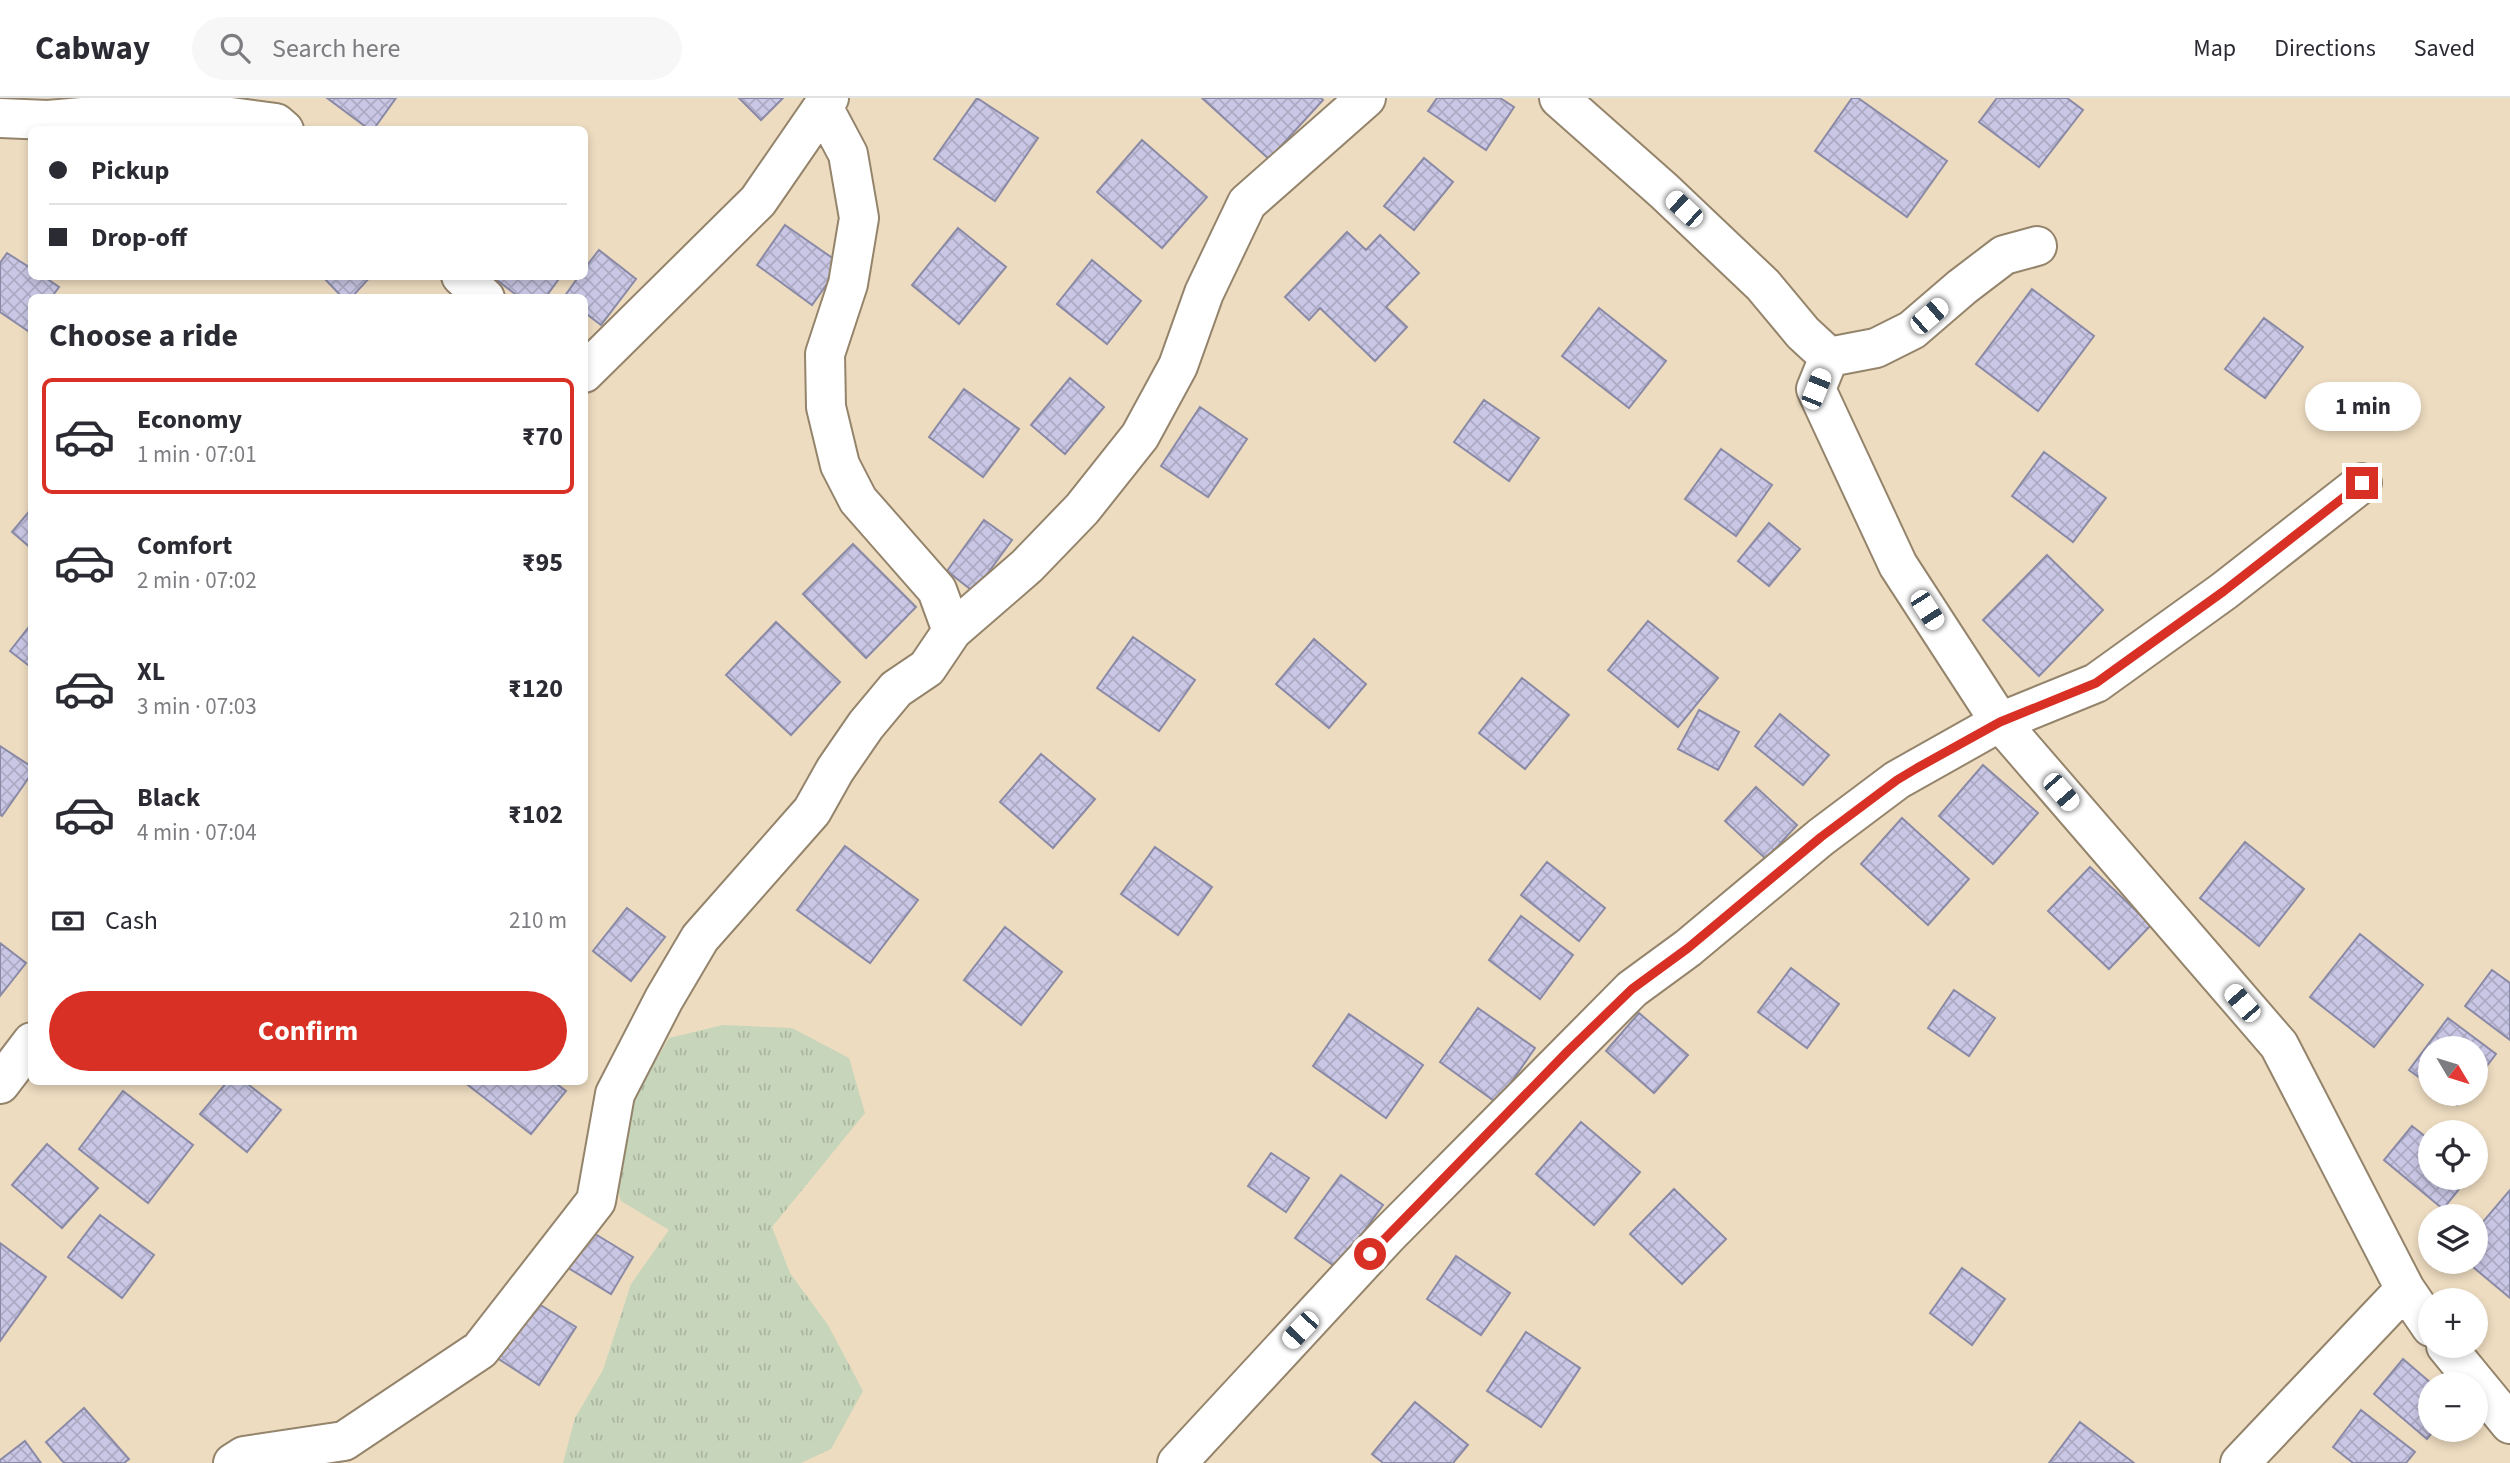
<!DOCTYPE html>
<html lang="en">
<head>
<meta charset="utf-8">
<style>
	:root { --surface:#fff; --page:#f7f7f7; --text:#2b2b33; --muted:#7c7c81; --line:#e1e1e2; --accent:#d93025 }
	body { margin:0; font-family:"Source Sans 3",sans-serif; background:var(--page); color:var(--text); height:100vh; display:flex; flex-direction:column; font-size:26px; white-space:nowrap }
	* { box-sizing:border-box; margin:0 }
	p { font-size:23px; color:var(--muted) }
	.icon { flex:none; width:38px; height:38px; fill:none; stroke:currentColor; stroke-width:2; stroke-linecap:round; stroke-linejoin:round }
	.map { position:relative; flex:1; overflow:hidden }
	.side { position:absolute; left:28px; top:196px; width:560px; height:791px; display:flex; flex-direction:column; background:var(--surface); border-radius:10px; box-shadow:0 4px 10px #0003 }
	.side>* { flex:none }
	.hud { position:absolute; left:28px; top:28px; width:560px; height:154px; border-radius:10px; box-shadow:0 4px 10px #0003; display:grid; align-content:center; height:154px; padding:0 21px; background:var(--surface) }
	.needle { width:46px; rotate:128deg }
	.fabs { position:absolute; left:2418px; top:938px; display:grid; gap:14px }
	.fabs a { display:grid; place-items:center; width:70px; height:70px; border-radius:50%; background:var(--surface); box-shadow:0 4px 10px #0003; font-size:35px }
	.end { position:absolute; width:32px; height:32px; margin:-16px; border:9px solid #d93025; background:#fff; box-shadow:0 0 0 4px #fff }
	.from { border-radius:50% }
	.bubble { position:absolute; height:49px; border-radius:24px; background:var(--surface); box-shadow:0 4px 10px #0003; font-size:23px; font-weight:700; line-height:49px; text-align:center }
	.car { position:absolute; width:21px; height:42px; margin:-21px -10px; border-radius:9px; box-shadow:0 0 5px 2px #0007; background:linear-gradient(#fff 24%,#345 0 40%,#fff 0 76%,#345 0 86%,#fff 0) }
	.hud b { display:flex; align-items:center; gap:24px; height:66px; font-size:26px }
	.hud b+b { border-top:2px solid var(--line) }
	.hud i { width:18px; height:18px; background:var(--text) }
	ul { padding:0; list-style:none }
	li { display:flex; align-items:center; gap:21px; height:116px; margin:0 14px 10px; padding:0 7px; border:4px solid transparent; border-radius:10px }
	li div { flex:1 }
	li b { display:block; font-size:26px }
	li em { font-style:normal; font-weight:700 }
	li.on { border-color:var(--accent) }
	li>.icon { width:63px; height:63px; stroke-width:1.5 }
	h2 { padding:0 21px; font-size:32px; line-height:84px }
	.pay { display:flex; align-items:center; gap:18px; height:77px; padding:0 21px; font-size:26px }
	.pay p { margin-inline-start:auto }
	.button { display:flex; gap:14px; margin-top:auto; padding:14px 21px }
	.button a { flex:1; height:80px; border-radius:42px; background:var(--accent); color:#fff; font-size:28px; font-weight:700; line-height:80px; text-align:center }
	header { display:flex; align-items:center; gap:42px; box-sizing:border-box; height:98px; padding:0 35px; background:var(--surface); border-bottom:2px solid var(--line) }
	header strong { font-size:33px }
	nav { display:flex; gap:38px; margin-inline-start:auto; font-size:24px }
	.search { width:490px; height:63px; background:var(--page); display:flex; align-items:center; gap:18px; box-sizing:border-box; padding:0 24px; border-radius:38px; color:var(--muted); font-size:26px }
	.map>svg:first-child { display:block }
	.park { fill:url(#park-tufts) }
	.building { fill:url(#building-cross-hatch); stroke:#8b8aa6; stroke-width:2 }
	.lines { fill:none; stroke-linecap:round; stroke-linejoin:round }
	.minor-casing { stroke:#94846b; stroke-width:42 }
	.minor { stroke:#fff; stroke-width:38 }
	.route { stroke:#d93025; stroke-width:9 }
</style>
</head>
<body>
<header>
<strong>Cabway</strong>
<div class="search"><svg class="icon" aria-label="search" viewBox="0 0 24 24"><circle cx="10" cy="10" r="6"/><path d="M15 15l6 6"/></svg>Search here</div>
<nav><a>Map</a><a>Directions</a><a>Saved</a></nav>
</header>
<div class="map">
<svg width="2510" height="1365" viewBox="0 0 2510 1365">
	<defs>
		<pattern id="park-tufts" width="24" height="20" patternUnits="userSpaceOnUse" patternTransform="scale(1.75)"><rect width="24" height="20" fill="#c7d5ba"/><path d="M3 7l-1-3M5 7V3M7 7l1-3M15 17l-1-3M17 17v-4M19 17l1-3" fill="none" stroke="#aab69f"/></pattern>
		<pattern id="building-cross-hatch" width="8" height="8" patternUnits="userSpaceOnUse" patternTransform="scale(1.75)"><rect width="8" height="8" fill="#c9c7e5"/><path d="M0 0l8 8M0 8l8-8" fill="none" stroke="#acaac3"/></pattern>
	</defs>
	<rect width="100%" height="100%" fill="#eddcc0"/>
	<!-- park -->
	<path class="park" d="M723,927l69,3 57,30 16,55 -93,114 18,46 38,52 35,66 -32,58 -30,14h-238l12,-45 28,-48 28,-86 38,-54 -48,-29 -11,-39 7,-36 52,-88z"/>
	<!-- building -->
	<path class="building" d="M327,0h69l-23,32h-3z
		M739,0h44l-22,22z
		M977,0l61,40 -43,63 -61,-42z
		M1202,0h119l2,2 -54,59z
		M1437,0h63l14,9 -28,43 -58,-39z
		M1852,0h6l89,63 -40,56 -92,-66z
		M1997,0h70l16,12 -44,57 -60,-45z
		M1142,42l65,57 -45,51 -65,-56z
		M1424,60l29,24 -39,48 -30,-24z
		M785,127l56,39 -29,41 -55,-40z
		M958,130l48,39 -47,57 -47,-39z
		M1347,134l19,18 14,-15 39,38 -33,34 21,20 -32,34 -55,-53 -11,12 -24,-23z
		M599,152l37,29 -35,46 -17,-13v-14l-20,-1 15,-21h5v-7z
		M7,155l25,16v7h11l16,11 -8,11h-19v29l-4,4 -28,-19v-49z
		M1092,162l49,41 -34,43 -50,-40z
		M322,178h49l-20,22h-8z
		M492,178h69l-16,22h-25z
		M2032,191l62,47 -56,75 -62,-47z
		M1599,210l67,53 -37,47 -67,-52z
		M2264,220l39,29 -38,51 -40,-29z
		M1070,280l34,29 -39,47 -34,-29z
		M964,291l55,40 -36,48 -54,-40z
		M1484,302l55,38 -30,43 -55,-39z
		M1200,309l47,32 -39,58 -47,-31z
		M1721,351l51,36 -36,51 -51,-37z
		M2044,354l62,46 -33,44 -61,-46z
		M32,410v41l-20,-17z
		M984,422l28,20 -38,52 -27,-21z
		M1769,425l31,26 -31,37 -31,-25z
		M853,446l63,63 -50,51 -63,-64z
		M2047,457l56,55 -64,66 -56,-56z
		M1648,523l70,57 -40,49 -70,-57z
		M776,524l64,60 -49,53 -65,-60z
		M32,525v45l-22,-17z
		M1133,539l62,43 -36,51 -62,-43z
		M1314,541l52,45 -37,44 -53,-44z
		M1522,580l47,37 -44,54 -46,-36z
		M1699,612l40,22 -21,38 -40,-21z
		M1780,616l49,41 -26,30 -48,-39z
		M0,648l32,21v6l-30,43 -2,-1z
		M1041,656l54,45 -42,49 -53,-46z
		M1983,667l55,48 -45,51 -54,-48z
		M1756,689l41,38 -31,34 -41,-38z
		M1902,720l67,61 -41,46 -67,-61z
		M2245,744l59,47 -45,57 -59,-48z
		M845,748l73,54 -48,63 -73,-53z
		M1155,749l57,40 -34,48 -57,-41z
		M1547,764l58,46 -26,33 -58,-46z
		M2090,769l61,58 -42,44 -61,-58z
		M627,810l38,29 -34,44 -38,-30z
		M1521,818l52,39 -33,44 -51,-39z
		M1005,829l57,45 -41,53 -57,-45z
		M2360,836l63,51 -49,62 -64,-50z
		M0,845l26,20 -26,33z
		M1791,870l48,36 -32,44 -49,-36z
		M2492,872l18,13v57l-45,-34z
		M1954,892l41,28 -26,38 -41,-28z
		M1478,910l57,40 -38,55 -57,-41z
		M1639,915l49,42 -34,38 -48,-42z
		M1349,916l74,51 -37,53 -73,-52z
		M2448,920l48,36 -20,26v-32h-45v38l-22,-16z
		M227,984h18l36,28 -34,42 -47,-38z
		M464,984h90l12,9 -35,43z
		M123,993l70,54 -45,58 -69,-54z
		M2441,996h24l-8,11z
		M1581,1024l59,50 -46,53 -58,-51z
		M2412,1028l19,15v37h37l-25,31 -59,-49z
		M47,1046l51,44 -36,40 -50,-43z
		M1271,1055l38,25 -23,34 -38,-26z
		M1341,1077l42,30 -46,63 -42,-30z
		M1674,1091l52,50 -44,45 -52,-50z
		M2510,1092v108l-43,-36h9v-32z
		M100,1117l54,40 -32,43 -54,-41z
		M587,1131l46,28 -22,37 -46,-28z
		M0,1145l46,34 -46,64z
		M1456,1158l54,37 -29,42 -54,-36z
		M1962,1170l43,31 -33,46 -42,-32z
		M534,1203l42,26 -37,58 -42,-27z
		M1526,1234l54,36 -39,59 -54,-36z
		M2403,1261l29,25 -1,46h3l-7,9 -53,-45z
		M1415,1304l53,43 -15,18h-70l-11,-9z
		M84,1310l45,51 -5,4h-60l-18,-21z
		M2361,1312l54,42 -9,11h-53l-20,-16z
		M2080,1324l54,41h-85z
		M25,1343l16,22h-41v-3z"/>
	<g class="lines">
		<defs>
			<path id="minor" d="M1559,0l105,93 99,94 40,48 26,24 47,-9 36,-18 50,-43 42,-32 33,-9
				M0,20l48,2 79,-7 104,4 45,6 8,7
				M461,178l24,22
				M1829,259l-13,32 82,176 102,157 279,323 126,244
				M584,275l174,-172 71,-103
				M952,533l75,-65 55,-57 58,-73 38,-70 26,-73 43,-90 119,-105
				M0,986l32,-42
				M2446,1248l64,78
				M233,1365l11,-7 100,-15 136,-91 116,-149 19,-107 49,-95 36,-61 112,-127 23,-41 31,-45 30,-36 31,-21 25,-37 -15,-41 -79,-90 -18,-35 -14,-58 -1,-53 23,-70 11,-66 -11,-64 -25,-47
				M1177,1365l211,-228 244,-246 56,-41 133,-111 76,-57 103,-58 96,-39 128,-92 138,-108
				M2240,1365l165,-174 26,38"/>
		</defs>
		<!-- minor casing -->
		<use href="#minor" class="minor-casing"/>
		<!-- minor -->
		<use href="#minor" class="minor"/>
	</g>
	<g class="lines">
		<!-- route -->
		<path class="route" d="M1370,1156l198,-203 64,-62 56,-41 133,-111 76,-57 20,-12 83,-46 96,-39 128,-92 138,-108"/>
	</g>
</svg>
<div class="fabs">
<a><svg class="needle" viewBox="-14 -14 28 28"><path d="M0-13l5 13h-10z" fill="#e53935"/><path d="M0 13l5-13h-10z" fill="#7c7c81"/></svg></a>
<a><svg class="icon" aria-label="locate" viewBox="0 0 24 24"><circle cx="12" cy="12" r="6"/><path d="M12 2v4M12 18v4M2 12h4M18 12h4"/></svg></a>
<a><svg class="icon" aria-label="layers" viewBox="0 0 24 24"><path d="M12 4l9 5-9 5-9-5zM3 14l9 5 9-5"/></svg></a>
<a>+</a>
<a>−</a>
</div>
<i class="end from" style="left:1370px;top:1156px"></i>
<i class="end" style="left:2362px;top:385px"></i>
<div class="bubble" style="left:2305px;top:284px;width:116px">1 min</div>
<i class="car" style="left:1684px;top:111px;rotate:313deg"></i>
<i class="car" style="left:1929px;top:218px;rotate:49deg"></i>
<i class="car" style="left:1816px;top:291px;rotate:22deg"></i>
<i class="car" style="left:1927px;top:512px;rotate:147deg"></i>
<i class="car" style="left:2061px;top:694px;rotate:139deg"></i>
<i class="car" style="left:2242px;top:905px;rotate:319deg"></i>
<i class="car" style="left:1300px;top:1232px;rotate:223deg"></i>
<div class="hud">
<b><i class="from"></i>Pickup</b>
<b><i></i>Drop-off</b>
</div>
<section class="side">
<h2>Choose a ride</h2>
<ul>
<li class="on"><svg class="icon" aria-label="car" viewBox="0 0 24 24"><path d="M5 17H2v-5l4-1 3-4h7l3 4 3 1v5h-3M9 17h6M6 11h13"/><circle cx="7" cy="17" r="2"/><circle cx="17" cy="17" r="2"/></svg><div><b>Economy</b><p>1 min · 07:01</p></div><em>₹70</em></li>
<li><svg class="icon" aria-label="car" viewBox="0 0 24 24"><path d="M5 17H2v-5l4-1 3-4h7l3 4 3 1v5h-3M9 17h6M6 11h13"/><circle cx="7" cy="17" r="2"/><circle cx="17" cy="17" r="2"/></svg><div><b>Comfort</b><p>2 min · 07:02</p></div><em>₹95</em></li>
<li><svg class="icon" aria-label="car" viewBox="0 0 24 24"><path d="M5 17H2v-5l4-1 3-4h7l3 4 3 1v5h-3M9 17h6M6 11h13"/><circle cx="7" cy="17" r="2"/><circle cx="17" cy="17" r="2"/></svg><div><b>XL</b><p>3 min · 07:03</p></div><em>₹120</em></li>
<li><svg class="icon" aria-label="car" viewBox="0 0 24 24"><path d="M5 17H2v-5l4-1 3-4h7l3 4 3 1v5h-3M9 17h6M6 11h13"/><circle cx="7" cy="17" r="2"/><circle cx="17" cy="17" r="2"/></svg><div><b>Black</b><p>4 min · 07:04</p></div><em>₹102</em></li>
</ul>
<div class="pay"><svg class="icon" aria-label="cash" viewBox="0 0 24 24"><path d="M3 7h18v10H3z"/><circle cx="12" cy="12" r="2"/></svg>Cash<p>210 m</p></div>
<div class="button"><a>Confirm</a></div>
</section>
</div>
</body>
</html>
